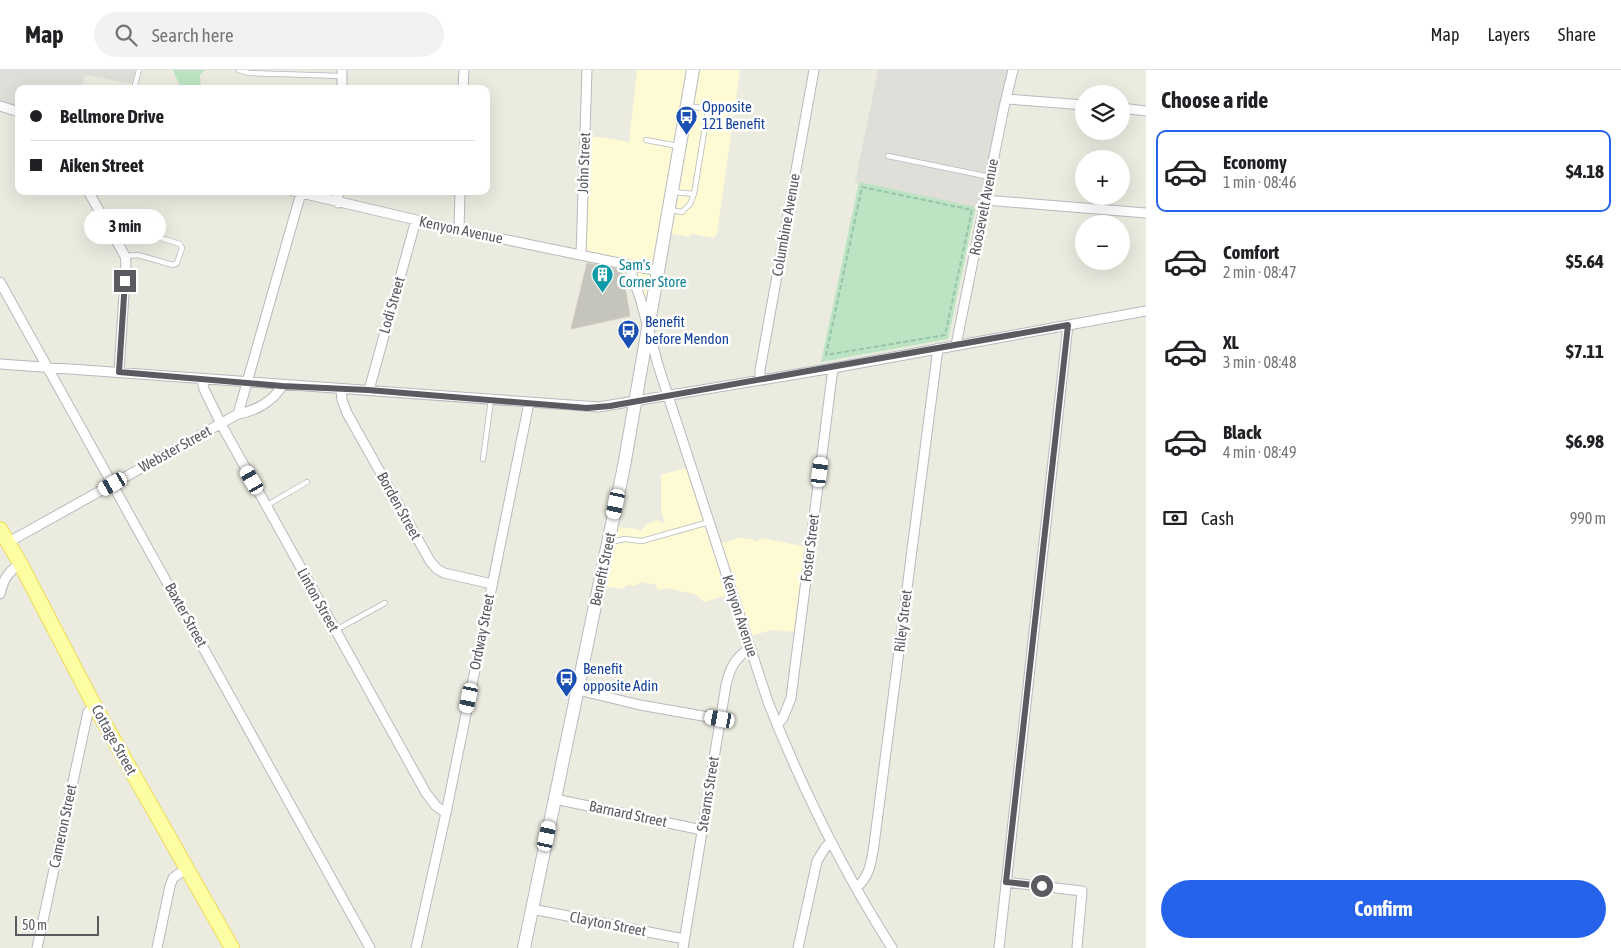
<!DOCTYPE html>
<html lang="en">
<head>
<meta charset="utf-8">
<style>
	:root { --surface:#fff; --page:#f2f2f2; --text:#202124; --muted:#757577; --line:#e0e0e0; --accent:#2563eb }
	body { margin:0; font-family:"Asap Condensed",sans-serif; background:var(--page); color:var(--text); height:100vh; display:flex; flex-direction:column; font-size:19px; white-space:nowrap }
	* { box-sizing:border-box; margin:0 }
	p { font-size:16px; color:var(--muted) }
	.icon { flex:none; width:28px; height:28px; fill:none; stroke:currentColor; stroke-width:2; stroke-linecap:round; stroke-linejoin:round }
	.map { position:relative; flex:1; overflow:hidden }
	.details { display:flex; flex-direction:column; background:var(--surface); width:475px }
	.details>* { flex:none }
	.banner { position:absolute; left:15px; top:15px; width:475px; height:110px; border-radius:10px; box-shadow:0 5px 20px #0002; display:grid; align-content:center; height:110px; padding:0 15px; background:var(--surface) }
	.tools { position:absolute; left:1075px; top:15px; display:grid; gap:10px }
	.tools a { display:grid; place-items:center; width:55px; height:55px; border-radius:50%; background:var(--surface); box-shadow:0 5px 20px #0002; font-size:25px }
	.scale { position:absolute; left:15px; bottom:12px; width:84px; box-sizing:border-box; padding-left:5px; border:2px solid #595b61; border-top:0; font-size:14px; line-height:18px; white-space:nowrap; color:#595b61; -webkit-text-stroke:4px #fff; paint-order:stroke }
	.end { position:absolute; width:22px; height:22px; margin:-11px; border:6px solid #595b61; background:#fff; box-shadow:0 0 0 2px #fff }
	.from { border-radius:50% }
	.bubble { position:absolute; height:35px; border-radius:18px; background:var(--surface); box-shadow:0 5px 20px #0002; font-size:16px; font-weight:700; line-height:35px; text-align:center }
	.car { position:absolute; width:15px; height:30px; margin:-15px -8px; border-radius:6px; box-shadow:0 0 4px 1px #0007; background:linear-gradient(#fff 24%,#345 0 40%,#fff 0 76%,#345 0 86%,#fff 0) }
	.banner b { display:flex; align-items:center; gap:18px; height:48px; font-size:19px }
	.banner b+b { border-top:1px solid var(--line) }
	.banner i { width:12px; height:12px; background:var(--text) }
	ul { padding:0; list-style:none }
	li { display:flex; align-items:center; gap:15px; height:82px; margin:0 10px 8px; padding:0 5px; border:2px solid transparent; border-radius:10px }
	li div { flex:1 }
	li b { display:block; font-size:19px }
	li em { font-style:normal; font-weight:700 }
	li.on { border-color:var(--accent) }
	li>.icon { width:45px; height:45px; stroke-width:1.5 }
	h2 { padding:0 15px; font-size:22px; line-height:60px }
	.pay { display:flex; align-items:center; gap:12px; height:55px; padding:0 15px; font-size:19px }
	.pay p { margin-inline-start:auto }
	.primary-button { display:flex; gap:10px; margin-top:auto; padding:10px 15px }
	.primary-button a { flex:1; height:58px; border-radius:30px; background:var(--accent); color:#fff; font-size:20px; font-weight:700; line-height:58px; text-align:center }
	header { display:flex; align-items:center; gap:30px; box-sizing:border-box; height:70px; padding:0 25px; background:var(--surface); border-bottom:1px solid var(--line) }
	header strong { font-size:24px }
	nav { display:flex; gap:28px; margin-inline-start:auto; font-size:18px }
	.search { width:350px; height:45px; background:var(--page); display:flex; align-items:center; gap:12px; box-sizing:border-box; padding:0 18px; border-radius:28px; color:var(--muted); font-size:19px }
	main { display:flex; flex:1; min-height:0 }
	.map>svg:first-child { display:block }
	.commercial { fill:#fdfad4 }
	.industrial { fill:#dfded8 }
	.green { fill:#bce4c3 }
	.building { fill:#c6c5bd; stroke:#d0cebf }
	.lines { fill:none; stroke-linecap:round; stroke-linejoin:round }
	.lane-casing { stroke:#b8b9bf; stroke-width:6 }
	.street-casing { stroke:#b8b9bf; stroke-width:11 }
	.secondary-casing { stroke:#b9bbc2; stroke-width:14 }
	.primary-casing { stroke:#eedd56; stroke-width:16 }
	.path { stroke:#96c4aa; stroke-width:2; stroke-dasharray:5 2.5; stroke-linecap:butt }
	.lane { stroke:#fff; stroke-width:4.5 }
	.street { stroke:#fff; stroke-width:9 }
	.secondary { stroke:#fff; stroke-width:12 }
	.primary { stroke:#fdfda3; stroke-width:14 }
	.route { stroke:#595b61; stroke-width:6 }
	.labels { text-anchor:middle; stroke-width:5; stroke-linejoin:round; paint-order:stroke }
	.transit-label { font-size:15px; fill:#164399; stroke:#fff; text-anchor:start }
	.street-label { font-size:15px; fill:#595b61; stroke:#fff }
	.culture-label { font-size:15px; fill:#0d838f; stroke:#fff; text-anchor:start }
</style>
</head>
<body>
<header>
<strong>Map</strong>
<div class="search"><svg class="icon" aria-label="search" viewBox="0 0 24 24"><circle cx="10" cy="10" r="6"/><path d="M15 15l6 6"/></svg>Search here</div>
<nav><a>Map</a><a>Layers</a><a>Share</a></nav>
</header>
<main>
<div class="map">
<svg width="1146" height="878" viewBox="0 0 1146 878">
	<rect width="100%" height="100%" fill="#ecebe0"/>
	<!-- commercial -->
	<path class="commercial" d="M637,0h103l-23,164 -3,4 -21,-4 -5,3 -25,-5 -18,91 -3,-2 -12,-38 -10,-16 -44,-14 4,-108 1,-7 19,-1 29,5z
		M686,398l3,1 26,76 23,-7 14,1 4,3 7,-4 43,9 -10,85 -24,-2 -30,8 -7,-19 -2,-11 -5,-13 -24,7 -7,-7 -30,-7 -9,3 -2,-6 -15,-3 -7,4 -6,-1 -6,4 -24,-4 10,-59 29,3 3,2 7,-7 10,-4 8,4 -4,-13v-36z"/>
	<!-- industrial -->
	<path class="industrial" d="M0,0h136l-4,12 -3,1 -44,-8 -4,14h-62v22l-19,-5z
		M878,0h133l-29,139 -127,-26z"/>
	<!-- green -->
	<path class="green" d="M173,0h32l-5,5 1,14h-20z
		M859,112l117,25 -28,132 -127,23z"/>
	<!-- building -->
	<path class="building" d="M587,193l35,7 8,46 -59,13z"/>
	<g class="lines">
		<defs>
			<path id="lane" d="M239,0l10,3 93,3
				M134,19l5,-19
				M646,70l32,6
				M888,86l102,21
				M673,122l21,2 14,-85 -20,-3
				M670,140l12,2 8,-8 4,-10
				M107,155h12l61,19 2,4 -5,15 -4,2 -35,-10 -13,1
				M483,389l8,-59
				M266,436l41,-24
				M610,472l15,-3 17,2 67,-19
				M336,560l49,-27"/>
			<path id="street" d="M342,19v-19
				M463,19l1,-19
				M1007,29l77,6
				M0,36l19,6
				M1121,38l25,3
				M88,121l37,65 1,7 -7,109
				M293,121l166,39 199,41
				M985,130l161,13
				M338,133v-12
				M459,160l1,-39
				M581,185l6,-185
				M629,196l12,35 17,64 110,337c34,86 75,169 124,246
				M0,212l370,666
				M956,275l48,-238 9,-37
				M0,294l599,43 234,-39 313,-57
				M202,309l2,10 17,35 205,369 10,13 10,7
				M760,310v-10l54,-300
				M341,319l1,11 5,13 83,148 7,8 7,4 48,11
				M369,320l47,-170
				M238,344l63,-221
				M7,473l231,-129c18,-3 35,-13 44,-28
				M0,524c4,-16 7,-20 20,-31
				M578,620l62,15 80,14
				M777,655l6,-7 8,-20 42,-330
				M555,729l147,31
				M1006,812l76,9 -5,57
				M856,818c14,-12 15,-25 18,-43l64,-497
				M532,839l152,30
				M37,878l51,-236 6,-7
				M157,878l13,-62 3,-8 14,-10
				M416,878l30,-135 83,-410
				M683,878l43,-263c4,-17 9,-27 24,-37
				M798,878l19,-87 8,-13 6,-6
				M999,878l69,-623"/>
			<path id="secondary" d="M524,878l100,-482 69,-396"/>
			<path id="primary" d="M0,459l20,34 74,142 138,243"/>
		</defs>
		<!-- lane casing -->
		<use href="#lane" class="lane-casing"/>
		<!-- street casing -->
		<use href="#street" class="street-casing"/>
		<!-- secondary casing -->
		<use href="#secondary" class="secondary-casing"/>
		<!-- primary casing -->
		<use href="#primary" class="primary-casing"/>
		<!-- path -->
		<path class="path" d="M862,117l110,23 -27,125 -119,20z"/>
		<!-- lane -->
		<use href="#lane" class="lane"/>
		<!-- street -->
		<use href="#street" class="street"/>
		<!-- secondary -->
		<use href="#secondary" class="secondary"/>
		<!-- primary -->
		<use href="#primary" class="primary"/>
	</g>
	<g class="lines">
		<!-- route -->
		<path class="route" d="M125,211l-6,91 163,14 86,4 219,18 23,-2 458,-81 -62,557 36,4"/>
	</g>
	<!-- icons -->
	<defs>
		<symbol id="bus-pin" viewBox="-11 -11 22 30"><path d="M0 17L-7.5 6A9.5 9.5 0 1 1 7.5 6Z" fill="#1a4fb4" stroke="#fff"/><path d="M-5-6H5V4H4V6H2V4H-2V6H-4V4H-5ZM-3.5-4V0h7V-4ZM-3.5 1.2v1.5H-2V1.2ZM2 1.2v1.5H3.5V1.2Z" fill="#fff"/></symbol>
		<symbol id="building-pin" viewBox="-11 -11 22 30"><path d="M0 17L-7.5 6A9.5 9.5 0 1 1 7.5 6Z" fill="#0f9aa8" stroke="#fff"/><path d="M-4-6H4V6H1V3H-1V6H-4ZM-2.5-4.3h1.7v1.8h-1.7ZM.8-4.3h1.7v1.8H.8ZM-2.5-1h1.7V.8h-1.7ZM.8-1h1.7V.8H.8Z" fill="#fff"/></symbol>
	</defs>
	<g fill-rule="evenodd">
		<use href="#bus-pin" x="674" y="34" width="25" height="34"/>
		<use href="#building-pin" x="590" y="192" width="25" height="34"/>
		<use href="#bus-pin" x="616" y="248" width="25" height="34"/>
		<use href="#bus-pin" x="554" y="596" width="25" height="34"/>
	</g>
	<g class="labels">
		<!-- transit labels -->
		<g class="transit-label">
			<text x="702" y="42">Opposite<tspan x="702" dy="17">121 Benefit</tspan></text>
			<text x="645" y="257">Benefit<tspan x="645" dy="17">before Mendon</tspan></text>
			<text x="583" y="604">Benefit<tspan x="583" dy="17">opposite Adin</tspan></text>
		</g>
		<!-- street labels -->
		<g class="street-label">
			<text transform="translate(584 93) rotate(-88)" y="5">John Street</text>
			<text transform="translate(984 137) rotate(-79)" y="5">Roosevelt Avenue</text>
			<text transform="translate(786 155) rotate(-80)" y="5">Columbine Avenue</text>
			<text transform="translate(461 160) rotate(12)" y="5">Kenyon Avenue</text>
			<text transform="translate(392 235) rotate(-74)" y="5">Lodi Street</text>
			<text transform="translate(175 379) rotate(-29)" y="5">Webster Street</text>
			<text transform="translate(399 436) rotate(61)" y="5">Borden Street</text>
			<text transform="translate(810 478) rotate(-83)" y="5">Foster Street</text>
			<text transform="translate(603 499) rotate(-78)" y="5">Benefit Street</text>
			<text transform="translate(318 530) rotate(61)" y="5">Linton Street</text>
			<text transform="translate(186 545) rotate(61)" y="5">Baxter Street</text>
			<text transform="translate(740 546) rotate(72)" y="5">Kenyon Avenue</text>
			<text transform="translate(903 551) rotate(-83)" y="5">Riley Street</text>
			<text transform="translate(482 562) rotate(-79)" y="5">Ordway Street</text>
			<text transform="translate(114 670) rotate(61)" y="5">Cottage Street</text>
			<text transform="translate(708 724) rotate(-81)" y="5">Stearns Street</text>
			<text transform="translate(628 744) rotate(12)" y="5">Barnard Street</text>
			<text transform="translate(63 756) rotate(-78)" y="5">Cameron Street</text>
			<text transform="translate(608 854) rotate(11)" y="5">Clayton Street</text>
		</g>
		<!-- culture labels -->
		<g class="culture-label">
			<text x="619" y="200">Sam's<tspan x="619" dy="17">Corner Store</tspan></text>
		</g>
	</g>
</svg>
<div class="tools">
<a><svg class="icon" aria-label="layers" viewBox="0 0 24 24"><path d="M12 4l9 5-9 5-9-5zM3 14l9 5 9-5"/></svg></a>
<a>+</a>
<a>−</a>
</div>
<div class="scale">50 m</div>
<i class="end from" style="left:1042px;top:816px"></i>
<i class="end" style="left:125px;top:211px"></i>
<div class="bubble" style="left:84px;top:139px;width:82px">3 min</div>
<i class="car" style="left:820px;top:402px;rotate:7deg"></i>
<i class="car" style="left:252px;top:410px;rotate:330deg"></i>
<i class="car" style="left:113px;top:414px;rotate:240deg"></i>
<i class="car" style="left:616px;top:434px;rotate:192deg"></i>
<i class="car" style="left:469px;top:628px;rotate:192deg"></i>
<i class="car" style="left:720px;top:649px;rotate:280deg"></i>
<i class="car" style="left:547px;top:766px;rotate:12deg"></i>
<div class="banner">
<b><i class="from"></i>Bellmore Drive</b>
<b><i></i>Aiken Street</b>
</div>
</div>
<section class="details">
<h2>Choose a ride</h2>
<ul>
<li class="on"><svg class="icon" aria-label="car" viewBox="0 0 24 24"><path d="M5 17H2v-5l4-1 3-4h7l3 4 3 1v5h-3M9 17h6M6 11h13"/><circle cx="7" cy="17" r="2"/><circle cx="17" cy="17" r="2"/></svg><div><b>Economy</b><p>1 min · 08:46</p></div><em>$4.18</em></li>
<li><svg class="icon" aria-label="car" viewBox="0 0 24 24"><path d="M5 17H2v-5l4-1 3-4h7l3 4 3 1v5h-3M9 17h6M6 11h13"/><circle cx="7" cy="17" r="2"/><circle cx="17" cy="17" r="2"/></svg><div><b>Comfort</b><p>2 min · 08:47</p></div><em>$5.64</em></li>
<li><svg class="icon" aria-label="car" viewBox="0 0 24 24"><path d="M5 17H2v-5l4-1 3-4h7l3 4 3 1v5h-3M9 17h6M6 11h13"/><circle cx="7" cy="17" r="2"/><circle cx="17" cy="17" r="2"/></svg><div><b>XL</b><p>3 min · 08:48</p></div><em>$7.11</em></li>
<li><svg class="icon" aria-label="car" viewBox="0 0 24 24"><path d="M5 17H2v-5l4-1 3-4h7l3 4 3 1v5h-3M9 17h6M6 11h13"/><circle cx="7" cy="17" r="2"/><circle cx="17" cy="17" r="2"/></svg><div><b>Black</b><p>4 min · 08:49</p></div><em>$6.98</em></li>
</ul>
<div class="pay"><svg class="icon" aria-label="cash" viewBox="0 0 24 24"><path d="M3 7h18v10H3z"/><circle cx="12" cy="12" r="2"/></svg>Cash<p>990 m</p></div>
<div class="primary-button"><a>Confirm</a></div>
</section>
</main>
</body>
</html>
